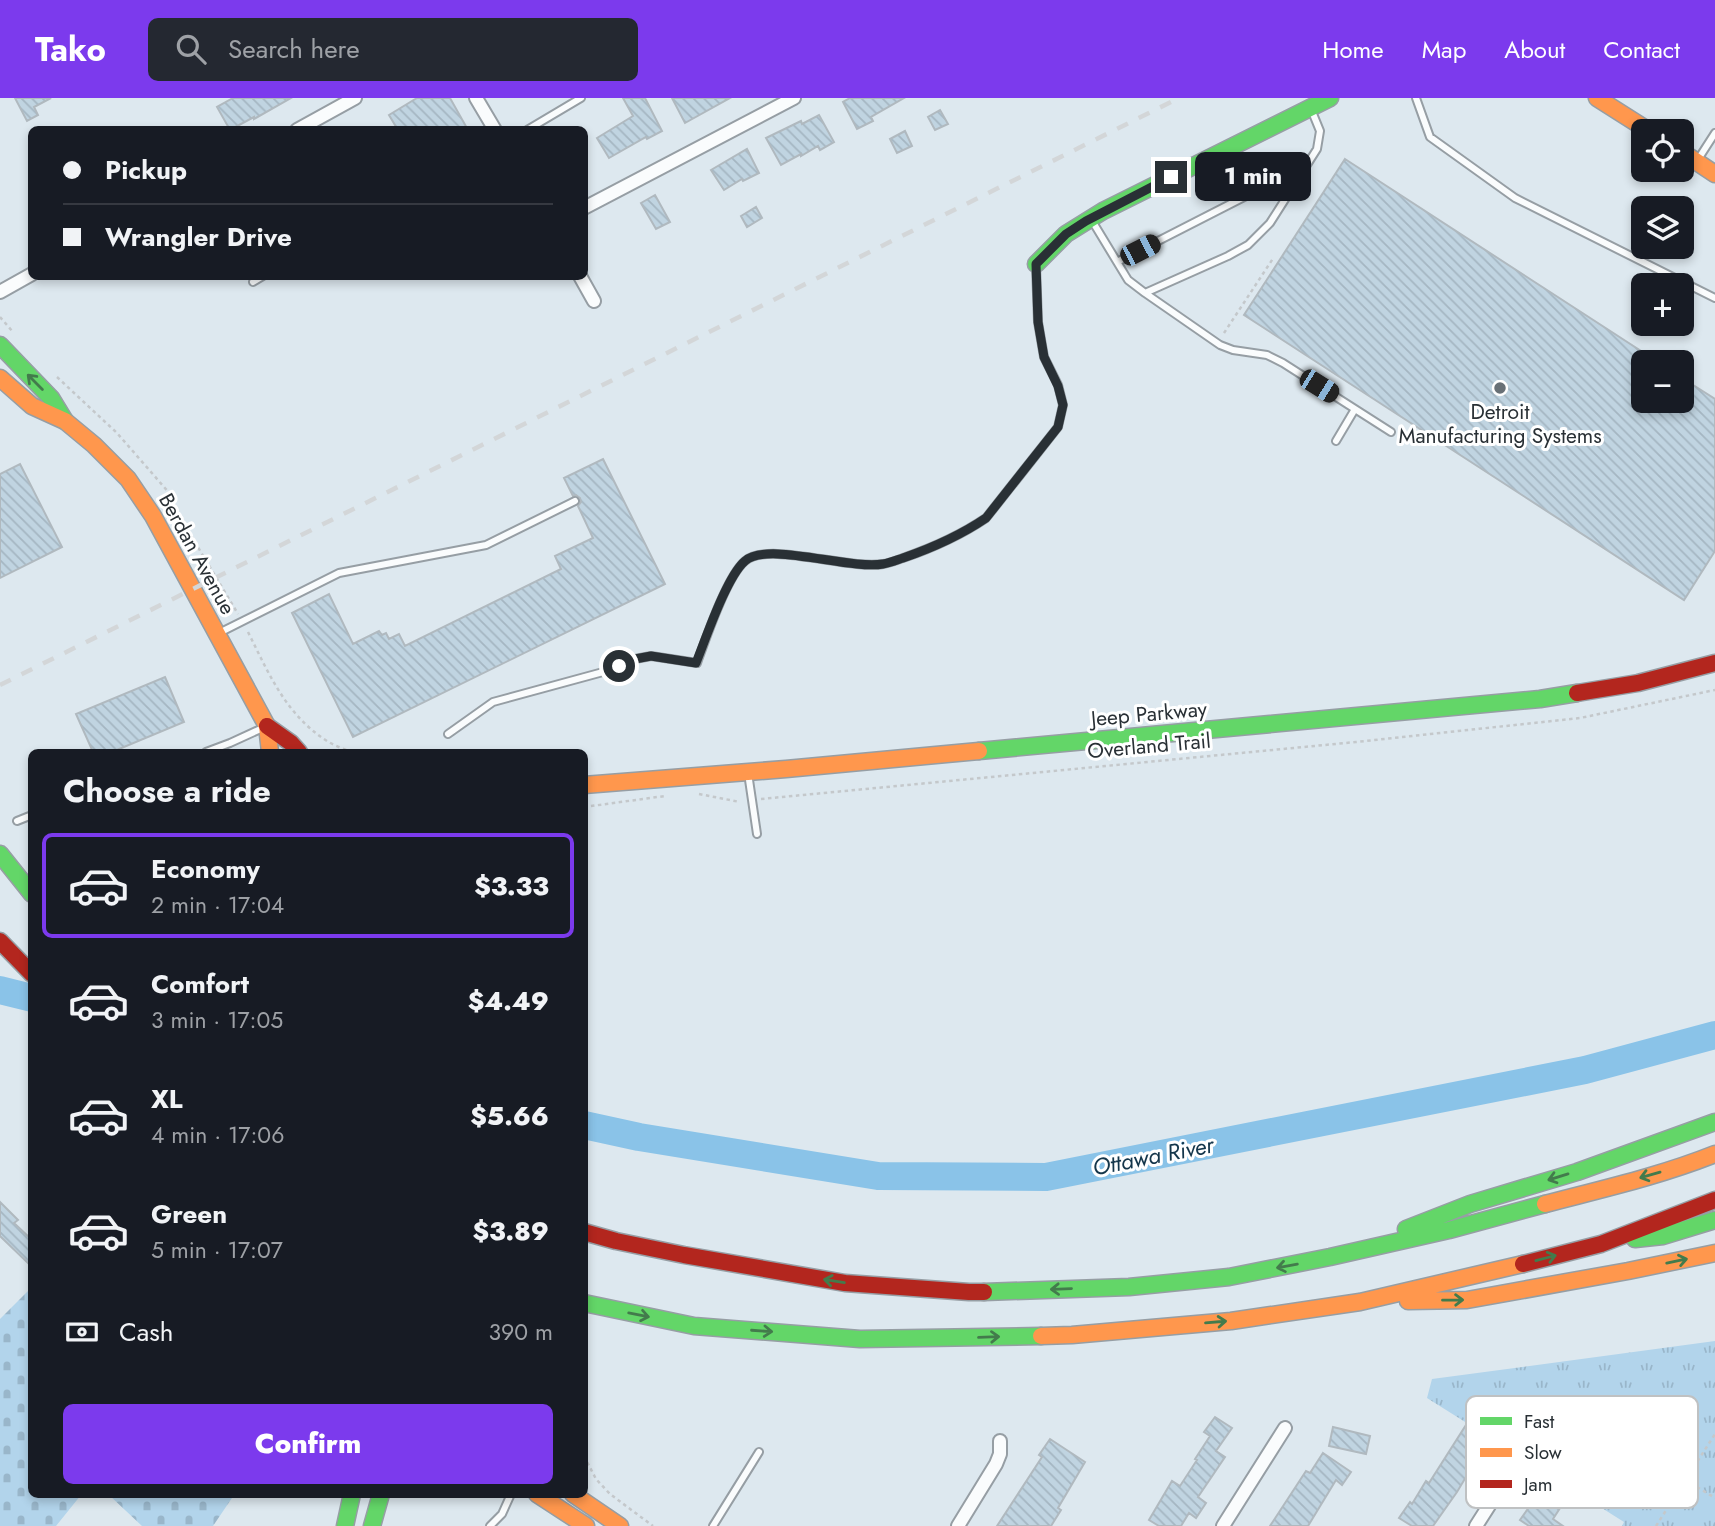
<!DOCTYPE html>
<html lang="en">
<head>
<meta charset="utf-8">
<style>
	:root { --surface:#171b24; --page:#242831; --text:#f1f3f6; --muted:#9ea1a6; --line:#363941; --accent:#7c3aed }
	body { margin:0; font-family:Jost,sans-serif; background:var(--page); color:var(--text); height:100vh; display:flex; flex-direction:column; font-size:26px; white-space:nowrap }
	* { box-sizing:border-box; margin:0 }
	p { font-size:23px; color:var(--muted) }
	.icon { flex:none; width:38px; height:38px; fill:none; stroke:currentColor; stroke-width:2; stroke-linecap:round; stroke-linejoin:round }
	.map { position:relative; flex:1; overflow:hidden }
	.drawer { position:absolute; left:28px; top:651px; width:560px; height:749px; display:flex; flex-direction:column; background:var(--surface); border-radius:10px; box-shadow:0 4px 10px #0003 }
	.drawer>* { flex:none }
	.top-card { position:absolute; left:28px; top:28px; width:560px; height:154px; border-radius:10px; box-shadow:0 4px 10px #0003; display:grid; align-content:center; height:154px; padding:0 35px; background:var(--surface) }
	.fabs { position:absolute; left:1631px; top:21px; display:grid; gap:14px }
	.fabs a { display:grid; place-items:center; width:63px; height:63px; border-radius:10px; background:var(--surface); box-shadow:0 4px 10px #0003; font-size:35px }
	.end { position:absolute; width:32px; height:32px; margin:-16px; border:9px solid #293035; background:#fff; box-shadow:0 0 0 4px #fff }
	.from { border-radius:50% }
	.bubble { position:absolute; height:49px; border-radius:10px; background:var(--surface); box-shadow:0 4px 10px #0003; font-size:23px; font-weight:800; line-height:49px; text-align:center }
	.car { position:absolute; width:21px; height:42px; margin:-21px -10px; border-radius:9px; box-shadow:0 0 5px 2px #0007; background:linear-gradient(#222 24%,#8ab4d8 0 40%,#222 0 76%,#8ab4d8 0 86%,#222 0) }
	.top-card b { display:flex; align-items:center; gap:24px; height:66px; font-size:26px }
	.top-card b+b { border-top:2px solid var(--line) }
	.top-card i { width:18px; height:18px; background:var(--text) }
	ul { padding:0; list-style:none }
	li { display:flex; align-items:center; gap:21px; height:105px; margin:0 14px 10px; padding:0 21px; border:4px solid transparent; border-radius:10px }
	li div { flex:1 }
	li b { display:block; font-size:26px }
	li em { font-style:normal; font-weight:800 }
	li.active { border-color:var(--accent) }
	li>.icon { width:63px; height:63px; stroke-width:1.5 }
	h2 { padding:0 35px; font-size:32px; line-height:84px }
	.pay { display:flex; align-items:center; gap:18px; height:77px; padding:0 35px; font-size:26px }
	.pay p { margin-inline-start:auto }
	.button { display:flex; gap:14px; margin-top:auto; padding:14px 35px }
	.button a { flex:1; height:80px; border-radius:10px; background:var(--accent); color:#fff; font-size:28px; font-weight:800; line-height:80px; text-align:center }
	header { display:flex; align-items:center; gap:42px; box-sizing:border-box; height:98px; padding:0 35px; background:var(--accent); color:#fff }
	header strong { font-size:33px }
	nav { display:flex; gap:38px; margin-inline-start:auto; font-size:24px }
	.search { width:490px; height:63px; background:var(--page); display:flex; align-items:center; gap:18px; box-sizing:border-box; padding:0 24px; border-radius:10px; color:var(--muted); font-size:26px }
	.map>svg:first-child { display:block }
	.cemetery { fill:url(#cemetery-stones) }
	.park { fill:url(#park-tufts) }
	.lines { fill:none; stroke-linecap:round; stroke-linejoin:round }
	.river { stroke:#8ac3e8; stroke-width:28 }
	.building { fill:url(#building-back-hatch); stroke:#b0b9bf; stroke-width:2 }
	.lane-casing { stroke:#969ea4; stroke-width:10 }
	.street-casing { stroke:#969ea4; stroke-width:16 }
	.fast-casing { stroke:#969ea4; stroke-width:19 }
	.slow-casing { stroke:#969ea4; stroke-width:19 }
	.jam-casing { stroke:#969ea4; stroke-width:19 }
	.path { stroke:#c4c8cb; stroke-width:2.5; stroke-dasharray:3.5 3.5; stroke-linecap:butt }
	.lane { stroke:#fafcfd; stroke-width:6 }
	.street { stroke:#fafcfd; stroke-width:12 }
	.fast { stroke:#63d668; stroke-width:16 }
	.slow { stroke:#ff974d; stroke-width:16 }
	.jam { stroke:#b3261e; stroke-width:16 }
	.rail { stroke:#d3d6d8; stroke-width:4.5; stroke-dasharray:12 12; stroke-linecap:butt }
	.oneway { stroke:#437b4c }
	.route { stroke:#293035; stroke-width:9 }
	.poi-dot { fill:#687076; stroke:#fff; stroke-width:2.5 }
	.labels { text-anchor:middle; stroke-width:6; stroke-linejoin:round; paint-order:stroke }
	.poi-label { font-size:21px; fill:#293035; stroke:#fff }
	.street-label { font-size:21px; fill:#293035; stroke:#fff }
	.water-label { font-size:23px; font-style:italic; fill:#14364b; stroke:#fff }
	.key { fill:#fff; stroke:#bfc1c2; stroke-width:2 }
	.key-label { font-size:19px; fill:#293035 }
</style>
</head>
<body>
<header>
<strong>Tako</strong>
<div class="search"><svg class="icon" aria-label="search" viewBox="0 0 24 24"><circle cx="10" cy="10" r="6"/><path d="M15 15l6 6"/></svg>Search here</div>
<nav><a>Home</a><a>Map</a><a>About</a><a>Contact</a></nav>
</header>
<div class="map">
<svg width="1715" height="1428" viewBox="0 0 1715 1428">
	<defs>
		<pattern id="cemetery-stones" width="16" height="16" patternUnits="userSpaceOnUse" patternTransform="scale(1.75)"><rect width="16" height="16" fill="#b2d4eb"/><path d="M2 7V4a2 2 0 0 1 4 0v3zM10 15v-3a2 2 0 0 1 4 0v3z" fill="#99b6ca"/></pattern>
		<pattern id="park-tufts" width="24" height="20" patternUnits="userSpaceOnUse" patternTransform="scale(1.75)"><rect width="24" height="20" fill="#b2d4eb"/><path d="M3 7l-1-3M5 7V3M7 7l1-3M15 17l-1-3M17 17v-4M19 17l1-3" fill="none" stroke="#99b6ca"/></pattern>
		<pattern id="building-back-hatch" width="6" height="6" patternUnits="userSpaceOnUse" patternTransform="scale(1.75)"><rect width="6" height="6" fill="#c0d4e1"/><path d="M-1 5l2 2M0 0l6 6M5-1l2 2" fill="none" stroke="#a5b6c2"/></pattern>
	</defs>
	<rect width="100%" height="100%" fill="#dde8ef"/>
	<!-- cemetery -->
	<path class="cemetery" d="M31,1190l1,206 49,1 -25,31h-56v-207z
		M109,1397h125l-21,31h-71z"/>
	<!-- park -->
	<path class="park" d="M1715,1243v185h-93l2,-4 -197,-124 5,-19z"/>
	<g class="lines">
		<!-- river -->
		<path class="river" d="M0,892l32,8
			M584,1027l55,12 239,39 168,1 539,-107 130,-35"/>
	</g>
	<!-- building -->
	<path class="building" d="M15,0h36l-17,9 4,8 -11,6z
		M233,0h58l-37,21v-2l-24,13 -13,-23z
		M417,0h33l18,32h-70l-9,-15z
		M623,0h22l17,33 -15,8 -1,-2 -37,21 -12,-20 36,-22z
		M672,0h58l-45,25z
		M850,0h54l-33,19 2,4 -16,8 -14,-27z
		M940,12l8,14 -13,6 -7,-13z
		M819,17l15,27 -14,8 -2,-4 -17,10v-2l-20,11 -15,-27 35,-17 1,3z
		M905,33l7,15 -15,7 -7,-14z
		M747,51l12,24 -16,8 -1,-2 -18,11 -13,-20z
		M1345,61l313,203h-15v39h39v-23l33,21v152l-31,49 -440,-285z
		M655,97l15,27 -14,7 -15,-26z
		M756,109l6,11 -15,9 -6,-11z
		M603,361l62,125 -312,153 -61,-124 37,-19 24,50 26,-13 3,4 4,-2 3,6 10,-5 6,12 156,-77 -6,-13 38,-18 -15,-32 3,-4 -1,-4 -4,-3 -3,1 -9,-18z
		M20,366l42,83 -62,31v-104z
		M165,579l19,45 -72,30h-19l-17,-38z
		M0,1104l18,18 -4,3 18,17v27l-32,-31z
		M1215,1319l17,11 -16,23 9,6 -27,40 8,6 -10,15 -7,-5 -8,13h-22l-10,-6 23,-39 8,5 17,-26 -2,-1 15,-23 -6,-4z
		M1466,1327l22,15 -31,52 -24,34h-21l-13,-8 11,-16 2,2 14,-23 3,2z
		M1333,1329l37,9 -4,18 -37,-8z
		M1050,1341l35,23 -27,46 3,2 -10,16h-54l45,-69 -3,-2z
		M1323,1355l28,19 -9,13 -6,-5 -28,46h-38l36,-55 4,2z
		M1547,1378l24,15 -18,28 10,7h-34l-9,-6 17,-24 -2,-1z"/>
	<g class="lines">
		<defs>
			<path id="lane" d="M1416,0l14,39 85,61 200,100
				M527,32l54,-32
				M1697,63l18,-28
				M1091,121l37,61 17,13 83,-37 20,-11 22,-22 47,-74 3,-18 -9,-22
				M1117,164l131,-67 55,-25
				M253,184l10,-6
				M1145,195l75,52 13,5 34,5 16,8 108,69
				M1336,343l19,-32
				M219,535l120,-60 147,-28 89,-44
				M448,636l45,-32 110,-30 32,-13 16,-3 46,7c9,-25 30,-87 48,-102 22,-20 104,9 138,3 7,-1 14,-4 20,-6 29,-10 58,-23 83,-40l72,-91 5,-22 -5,-20 -14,-28 -6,-35 -2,-56
				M206,654l24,-9 35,-16
				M748,675l9,61
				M17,723l15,-6
				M490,1428l12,-12 9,-20
				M713,1428l46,-74"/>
			<path id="street" d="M476,0l19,32
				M297,32l58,-32
				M584,110l210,-110
				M580,178l14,25
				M0,194l32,-18
				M958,1428l38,-62 4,-10v-13
				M1223,1428l62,-98
				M1476,1428l44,-69"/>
			<path id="fast" d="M1036,166l30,-30 37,-23 227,-113
				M0,247l51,53 14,23
				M979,653l561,-52 37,-6
				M0,756l32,40
				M1406,1131l64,-25 107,-32 138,-50
				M1635,1141l28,-3 52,-16
				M984,1194l145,-5 100,-10 101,-20 119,-27 96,-26
				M584,1205l110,23 166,13 181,-3
				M345,1428l7,-32
				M372,1428l9,-32"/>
			<path id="slow" d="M1597,0l52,33
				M1682,54l33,22
				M0,280l32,28 33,15 29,24 34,34 25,37 114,210 3,26
				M584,687l202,-16 193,-18
				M1545,1106c57,-15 115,-28 170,-50
				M1408,1203l59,-1 161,-29 87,-18
				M1041,1238l31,-1 159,-14 129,-19 163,-38
				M537,1396l49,32
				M573,1396l47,32"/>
			<path id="jam" d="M1577,595l61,-10 77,-20
				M267,628l24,17 8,9
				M0,843l32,33
				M584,1134l32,9 68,14 161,28 124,9h15
				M1523,1166l78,-20 114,-44"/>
		</defs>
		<!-- lane casing -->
		<use href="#lane" class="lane-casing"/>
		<!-- street casing -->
		<use href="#street" class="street-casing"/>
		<!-- fast casing -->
		<use href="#fast" class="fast-casing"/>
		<!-- slow casing -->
		<use href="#slow" class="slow-casing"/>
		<!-- jam casing -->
		<use href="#jam" class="jam-casing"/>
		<!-- path -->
		<path class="path" d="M0,219l13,15
			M1224,235l50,-76
			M57,279l60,56 54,62 4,14 63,105
			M248,534c21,42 38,83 79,109 8,5 17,8 25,11
			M699,696l41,8
			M761,701l595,-57 224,-24 135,-28
			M584,709l81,-11
			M1508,1350c8,-10 14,-7 25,-6 5,0 11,-2 16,-4 8,-2 18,-2 27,-1 44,3 102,38 139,61
			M584,1358l12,23 14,15 43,32
			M1656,1428l59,-92"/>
		<!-- lane -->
		<use href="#lane" class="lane"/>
		<!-- street -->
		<use href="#street" class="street"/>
		<!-- fast -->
		<use href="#fast" class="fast"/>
		<!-- slow -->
		<use href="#slow" class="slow"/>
		<!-- jam -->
		<use href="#jam" class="jam"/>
		<!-- rail -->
		<path class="rail" d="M0,587l1179,-587"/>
	</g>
	<!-- one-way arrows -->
	<defs><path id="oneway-shaft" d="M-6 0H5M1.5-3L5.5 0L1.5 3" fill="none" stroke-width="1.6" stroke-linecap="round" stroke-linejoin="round" transform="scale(1.75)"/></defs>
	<g class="oneway">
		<use href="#oneway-shaft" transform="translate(35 284) rotate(-135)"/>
		<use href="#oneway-shaft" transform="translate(1650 1077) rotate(164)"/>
		<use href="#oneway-shaft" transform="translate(1558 1079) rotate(163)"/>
		<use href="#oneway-shaft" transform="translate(1546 1160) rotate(-15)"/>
		<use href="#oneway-shaft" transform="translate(1677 1163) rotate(-12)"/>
		<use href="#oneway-shaft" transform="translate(1287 1168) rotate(170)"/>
		<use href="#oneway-shaft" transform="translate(834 1183) rotate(-171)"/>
		<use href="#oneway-shaft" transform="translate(1061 1191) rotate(178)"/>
		<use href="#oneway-shaft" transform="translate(1453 1202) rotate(-1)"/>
		<use href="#oneway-shaft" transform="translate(639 1217) rotate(11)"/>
		<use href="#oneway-shaft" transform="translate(1216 1224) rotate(-5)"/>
		<use href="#oneway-shaft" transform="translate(762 1233) rotate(4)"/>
		<use href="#oneway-shaft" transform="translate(989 1239) rotate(-2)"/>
	</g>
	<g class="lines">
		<!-- route -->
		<path class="route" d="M619,568l16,-7 16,-3 45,7c10,-25 31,-87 49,-102 22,-20 104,9 138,3 7,-1 14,-4 20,-6 29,-10 58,-23 83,-40l72,-91 5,-22 -5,-19 -14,-29 -6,-35 -2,-58 30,-30 20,-13 85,-44"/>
	</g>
	<!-- markers -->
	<circle class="poi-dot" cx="1500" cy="290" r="7"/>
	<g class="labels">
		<!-- poi labels -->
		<g class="poi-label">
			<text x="1500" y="321">Detroit<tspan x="1500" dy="24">Manufacturing Systems</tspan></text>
		</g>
		<!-- street labels -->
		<g class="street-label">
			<text transform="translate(197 456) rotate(61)" y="7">Berdan Avenue</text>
			<text transform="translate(1149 616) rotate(-5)" y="7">Jeep Parkway</text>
			<text transform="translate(1149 648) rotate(-5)" y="7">Overland Trail</text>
		</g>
		<!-- water labels -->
		<g class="water-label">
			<text transform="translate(1153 1058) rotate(-11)" y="8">Ottawa River</text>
		</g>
	</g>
	<!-- legend -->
	<rect x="1466" y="1298" width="232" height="112" rx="10" class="key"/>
	<rect x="1480" y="1319" width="32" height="8" fill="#63d668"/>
	<rect x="1480" y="1350" width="32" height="9" fill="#ff974d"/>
	<rect x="1480" y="1382" width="32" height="8" fill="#b3261e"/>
	<g class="key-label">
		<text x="1524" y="1330">Fast</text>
		<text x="1524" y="1361">Slow</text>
		<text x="1524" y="1393">Jam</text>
	</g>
</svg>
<div class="fabs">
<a><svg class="icon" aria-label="locate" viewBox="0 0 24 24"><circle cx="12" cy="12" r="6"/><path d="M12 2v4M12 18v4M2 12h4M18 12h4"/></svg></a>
<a><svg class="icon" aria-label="layers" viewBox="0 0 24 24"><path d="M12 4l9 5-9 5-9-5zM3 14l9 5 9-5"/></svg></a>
<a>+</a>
<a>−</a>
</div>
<i class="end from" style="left:619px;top:568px"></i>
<i class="end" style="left:1171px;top:79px"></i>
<div class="bubble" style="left:1195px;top:54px;width:116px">1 min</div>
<i class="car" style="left:1140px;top:152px;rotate:63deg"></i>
<i class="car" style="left:1319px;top:288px;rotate:122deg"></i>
<div class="top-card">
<b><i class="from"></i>Pickup</b>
<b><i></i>Wrangler Drive</b>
</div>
<section class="drawer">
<h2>Choose a ride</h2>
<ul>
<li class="active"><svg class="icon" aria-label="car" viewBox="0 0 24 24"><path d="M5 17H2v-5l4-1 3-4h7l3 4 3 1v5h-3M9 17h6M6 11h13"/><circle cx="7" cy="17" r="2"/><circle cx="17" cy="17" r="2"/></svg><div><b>Economy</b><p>2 min · 17:04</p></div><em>$3.33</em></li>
<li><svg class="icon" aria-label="car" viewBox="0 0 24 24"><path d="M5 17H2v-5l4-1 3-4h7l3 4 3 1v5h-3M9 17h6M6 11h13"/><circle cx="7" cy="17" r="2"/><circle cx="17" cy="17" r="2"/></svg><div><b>Comfort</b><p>3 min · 17:05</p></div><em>$4.49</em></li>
<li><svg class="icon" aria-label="car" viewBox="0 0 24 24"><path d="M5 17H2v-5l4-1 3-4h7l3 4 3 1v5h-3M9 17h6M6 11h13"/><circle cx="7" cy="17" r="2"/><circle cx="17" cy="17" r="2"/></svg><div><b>XL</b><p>4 min · 17:06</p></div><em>$5.66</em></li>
<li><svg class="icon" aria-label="car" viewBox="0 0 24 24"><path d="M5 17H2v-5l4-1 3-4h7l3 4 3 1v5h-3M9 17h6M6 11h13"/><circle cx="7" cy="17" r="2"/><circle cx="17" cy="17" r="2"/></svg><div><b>Green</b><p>5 min · 17:07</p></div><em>$3.89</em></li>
</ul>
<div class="pay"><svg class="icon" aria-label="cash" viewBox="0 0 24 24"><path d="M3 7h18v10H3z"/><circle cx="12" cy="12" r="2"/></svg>Cash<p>390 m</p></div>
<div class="button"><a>Confirm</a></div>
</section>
</div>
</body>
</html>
